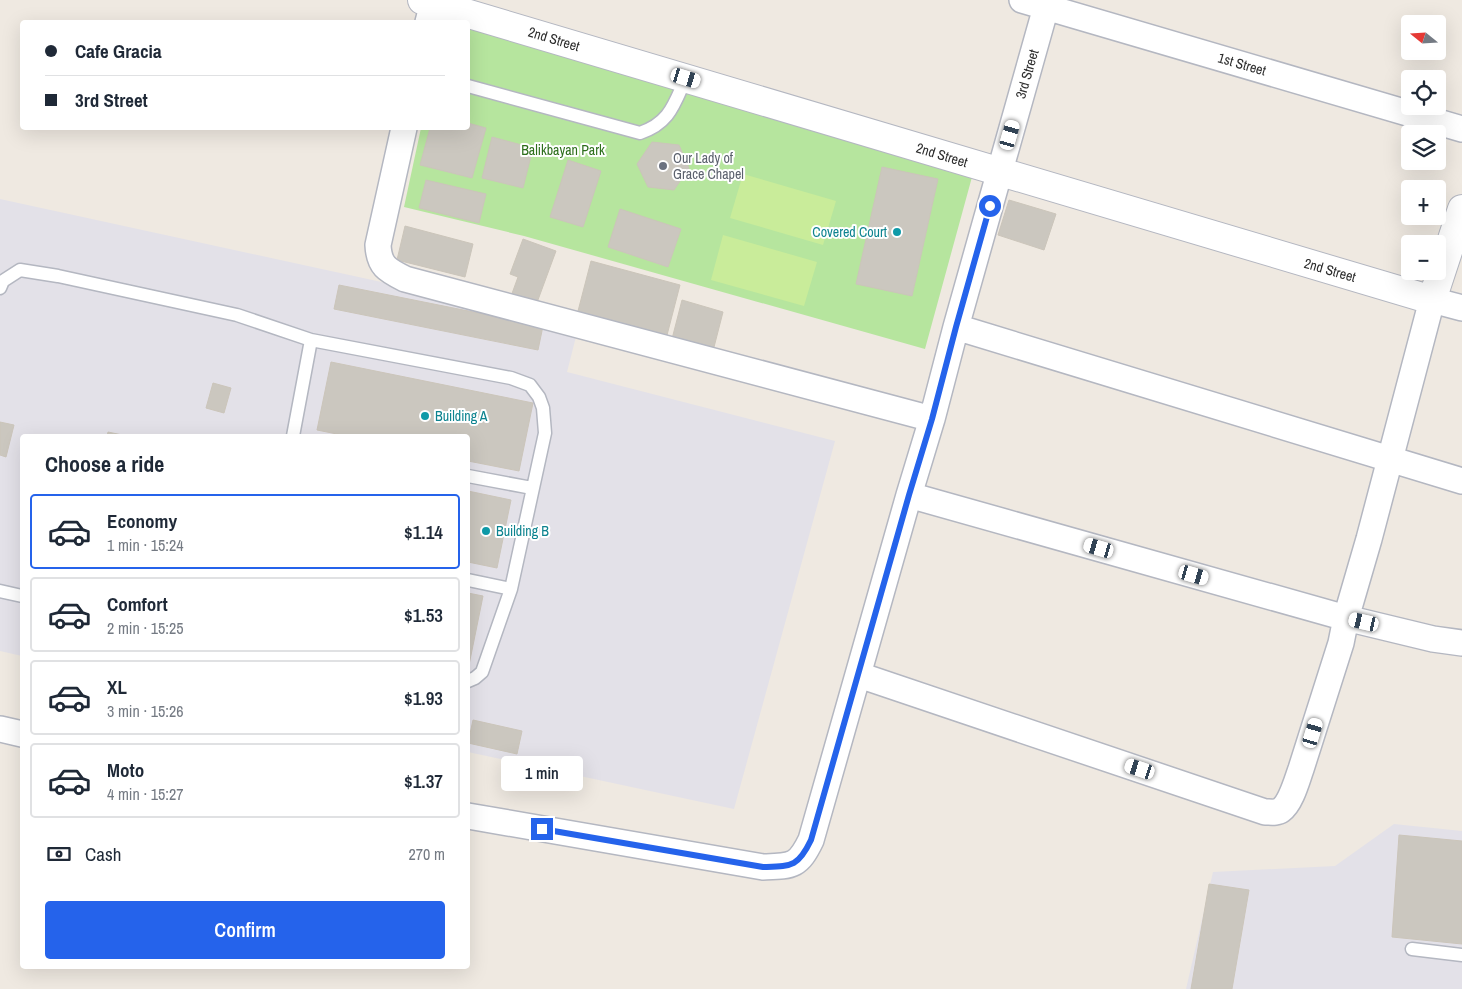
<!DOCTYPE html>
<html lang="en">
<head>
<meta charset="utf-8">
<style>
	:root { --surface:#fff; --page:#f2f2f3; --text:#1f2937; --muted:#747a83; --line:#e0e1e3; --accent:#2563eb }
	body { margin:0; font-family:"Archivo Narrow",sans-serif; background:var(--page); color:var(--text); height:100vh; display:flex; flex-direction:column; font-size:19px; white-space:nowrap }
	* { box-sizing:border-box; margin:0 }
	p { font-size:16px; color:var(--muted) }
	.icon { flex:none; width:28px; height:28px; fill:none; stroke:currentColor; stroke-width:2; stroke-linecap:round; stroke-linejoin:round }
	.map { position:relative; flex:1; overflow:hidden }
	.panel { position:absolute; left:20px; top:434px; width:450px; height:535px; display:flex; flex-direction:column; background:var(--surface); border-radius:5px; box-shadow:0 5px 20px #0002 }
	.panel>* { flex:none }
	.guide { position:absolute; left:20px; top:20px; width:450px; height:110px; border-radius:5px; box-shadow:0 5px 20px #0002; display:grid; align-content:center; height:110px; padding:0 25px; background:var(--surface) }
	.needle { width:32px; rotate:288deg }
	.controls { position:absolute; left:1401px; top:15px; display:grid; gap:10px }
	.controls a { display:grid; place-items:center; width:45px; height:45px; border-radius:5px; background:var(--surface); box-shadow:0 5px 20px #0002; font-size:25px }
	.end { position:absolute; width:22px; height:22px; margin:-11px; border:6px solid #2563eb; background:#fff; box-shadow:0 0 0 2px #fff }
	.from { border-radius:50% }
	.bubble { position:absolute; height:35px; border-radius:5px; background:var(--surface); box-shadow:0 5px 20px #0002; font-size:16px; font-weight:600; line-height:35px; text-align:center }
	.car { position:absolute; width:15px; height:30px; margin:-15px -8px; border-radius:6px; box-shadow:0 0 4px 1px #0007; background:linear-gradient(#fff 24%,#345 0 40%,#fff 0 76%,#345 0 86%,#fff 0) }
	.guide b { display:flex; align-items:center; gap:18px; height:48px; font-size:19px }
	.guide b+b { border-top:1px solid var(--line) }
	.guide i { width:12px; height:12px; background:var(--text) }
	ul { padding:0; list-style:none }
	li { display:flex; align-items:center; gap:15px; height:75px; margin:0 10px 8px; padding:0 15px; border:2px solid var(--line); border-radius:5px }
	li div { flex:1 }
	li b { display:block; font-size:19px }
	li em { font-style:normal; font-weight:600 }
	li.current { border-color:var(--accent) }
	li>.icon { width:45px; height:45px; stroke-width:1.5 }
	h2 { padding:0 25px; font-size:22px; line-height:60px }
	.pay { display:flex; align-items:center; gap:12px; height:55px; padding:0 25px; font-size:19px }
	.pay p { margin-inline-start:auto }
	.primary-button { display:flex; gap:10px; margin-top:auto; padding:10px 25px }
	.primary-button a { flex:1; height:58px; border-radius:5px; background:var(--accent); color:#fff; font-size:20px; font-weight:600; line-height:58px; text-align:center }
	.map>svg:first-child { display:block }
	.industrial { fill:#e3e1e8 }
	.green { fill:#b6e59e }
	.pitch { fill:#c9ec9a }
	.building { fill:#cbc7bf; stroke:#cbc5ba }
	.lines { fill:none; stroke-linecap:round; stroke-linejoin:round }
	.lane-casing { stroke:#b4b7c1; stroke-width:15 }
	.street-casing { stroke:#b4b7c1; stroke-width:28 }
	.secondary-casing { stroke:#b4b7c1; stroke-width:30 }
	.lane { stroke:#fff; stroke-width:12 }
	.street { stroke:#fff; stroke-width:25 }
	.secondary { stroke:#fff; stroke-width:28 }
	.route { stroke:#2563eb; stroke-width:6 }
	.worship-dot { fill:#6b7280; stroke:#fff; stroke-width:2 }
	.culture-dot { fill:#0f9aa8; stroke:#fff; stroke-width:2 }
	.labels { text-anchor:middle; stroke-width:4; stroke-linejoin:round; paint-order:stroke }
	.street-label { font-size:14px; fill:#2e2e2e; stroke:#fff }
	.park-label { font-size:14px; fill:#2c6e1b; stroke:#fff }
	.worship-label { font-size:14px; fill:#5b616d; stroke:#fff; text-anchor:start }
	.culture-label { font-size:14px; fill:#0d838f; stroke:#fff; text-anchor:start }
</style>
</head>
<body>
<div class="map">
<svg width="1462" height="989" viewBox="0 0 1462 989">
	<rect width="100%" height="100%" fill="#efe9e1"/>
	<!-- industrial -->
	<path class="industrial" d="M0,199l579,126 -12,47 268,69 -101,368 -266,-57v-316h-446v220l-22,-5z
		M1394,824l68,7v158h-276l27,-117 122,-6z"/>
	<!-- green -->
	<path class="green" d="M468,24l504,153 -47,172 -401,-113 -120,-29 17,-79h47z"/>
	<!-- pitch -->
	<path class="pitch" d="M743,174l93,27 -13,44 -93,-27z
		M723,235l94,27 -13,44 -93,-26z"/>
	<!-- building -->
	<path class="building" d="M468,123l18,5 -14,50 -52,-13 10,-37h38z
		M492,137l41,11 -10,40 -41,-10z
		M652,142l27,3 10,23 -15,22 -26,-3 -11,-23z
		M568,160l33,11 -18,56 -33,-10z
		M882,167l56,12 -26,117 -56,-12z
		M426,180l60,14 -7,29 -60,-15z
		M1009,200l47,14 -12,36 -46,-15z
		M620,209l61,20 -13,38 -60,-20z
		M405,226l68,18 -8,33 -68,-17z
		M523,239l33,12 -21,57 -25,-9 8,-22 -8,-3z
		M591,261l89,24 -14,54 -89,-24z
		M339,285l204,41 -5,24 -204,-41z
		M682,300l41,12 -10,39 -41,-12z
		M331,362l202,41 -14,68 -51,-10v-25h-121l-30,-6z
		M213,383l18,5 -7,25 -18,-5z
		M0,422l14,3 -8,32 -6,-2z
		M108,432l19,4h-20z
		M468,491l43,9 -14,68 -29,-6z
		M468,593l15,3 -14,69 -1,-1z
		M473,720l49,11 -5,23 -49,-11z
		M1399,835l63,6v103l-70,-7z
		M1209,884l40,6 -17,99h-41z"/>
	<g class="lines">
		<defs>
			<path id="lane" d="M468,86l172,47c30,-10 34,-29 46,-55
				M0,288l3,-7 17,-11 38,6 179,39 74,25
				M293,436l18,-96 200,38 19,7 9,12 4,11 2,25 -34,156 -29,83 -7,6 -7,3
				M468,476l64,12
				M468,580l43,9
				M0,591l22,5
				M1412,949l50,6"/>
			<path id="street" d="M1022,0l440,129
				M428,22l5,-19
				M404,128l-26,117c1,21 9,25 27,34l527,140
				M956,327l506,154
				M909,495l437,123 87,21 29,4
				M859,675l406,137c6,0 12,1 16,-2 10,-7 16,-30 20,-41l40,-126 5,-25 23,-79 63,-239 30,8
				M0,729l22,5
				M468,816l295,51c29,-1 35,0 48,-27l98,-345 23,-76 24,-92 92,-327"/>
			<path id="secondary" d="M422,0l1010,300 30,-91"/>
		</defs>
		<!-- lane casing -->
		<use href="#lane" class="lane-casing"/>
		<!-- street casing -->
		<use href="#street" class="street-casing"/>
		<!-- secondary casing -->
		<use href="#secondary" class="secondary-casing"/>
		<!-- lane -->
		<use href="#lane" class="lane"/>
		<!-- street -->
		<use href="#street" class="street"/>
		<!-- secondary -->
		<use href="#secondary" class="secondary"/>
	</g>
	<g class="lines">
		<!-- route -->
		<path class="route" d="M542,829l221,38c29,-1 35,0 48,-27l98,-345 23,-76 24,-92 34,-121"/>
	</g>
	<!-- markers -->
	<circle class="worship-dot" cx="663" cy="166" r="5"/>
	<g class="culture-dot">
		<circle cx="897" cy="232" r="5"/>
		<circle cx="425" cy="416" r="5"/>
		<circle cx="486" cy="531" r="5"/>
	</g>
	<g class="labels">
		<!-- street labels -->
		<g class="street-label">
			<text transform="translate(554 39) rotate(17)" y="5">2nd Street</text>
			<text transform="translate(1242 64) rotate(16)" y="5">1st Street</text>
			<text transform="translate(1027 74) rotate(-74)" y="5">3rd Street</text>
			<text transform="translate(942 155) rotate(17)" y="5">2nd Street</text>
			<text transform="translate(1330 270) rotate(16)" y="5">2nd Street</text>
		</g>
		<!-- park labels -->
		<g class="park-label">
			<text x="563" y="155">Balikbayan Park</text>
		</g>
		<!-- worship labels -->
		<g class="worship-label">
			<text x="673" y="163">Our Lady of<tspan x="673" dy="16">Grace Chapel</tspan></text>
		</g>
		<!-- culture labels -->
		<g class="culture-label">
			<text x="887" y="237" text-anchor="end">Covered Court</text>
			<text x="435" y="421">Building A</text>
			<text x="496" y="536">Building B</text>
		</g>
	</g>
</svg>
<div class="controls">
<a><svg class="needle" viewBox="-14 -14 28 28"><path d="M0-13l5 13h-10z" fill="#e53935"/><path d="M0 13l5-13h-10z" fill="#747a83"/></svg></a>
<a><svg class="icon" aria-label="locate" viewBox="0 0 24 24"><circle cx="12" cy="12" r="6"/><path d="M12 2v4M12 18v4M2 12h4M18 12h4"/></svg></a>
<a><svg class="icon" aria-label="layers" viewBox="0 0 24 24"><path d="M12 4l9 5-9 5-9-5zM3 14l9 5 9-5"/></svg></a>
<a>+</a>
<a>−</a>
</div>
<i class="end from" style="left:990px;top:206px"></i>
<i class="end" style="left:542px;top:829px"></i>
<div class="bubble" style="left:501px;top:756px;width:82px">1 min</div>
<i class="car" style="left:686px;top:78px;rotate:107deg"></i>
<i class="car" style="left:1010px;top:135px;rotate:16deg"></i>
<i class="car" style="left:1099px;top:548px;rotate:286deg"></i>
<i class="car" style="left:1194px;top:575px;rotate:106deg"></i>
<i class="car" style="left:1364px;top:622px;rotate:283deg"></i>
<i class="car" style="left:1313px;top:733px;rotate:17deg"></i>
<i class="car" style="left:1140px;top:769px;rotate:288deg"></i>
<div class="guide">
<b><i class="from"></i>Cafe Gracia</b>
<b><i></i>3rd Street</b>
</div>
<section class="panel">
<h2>Choose a ride</h2>
<ul>
<li class="current"><svg class="icon" aria-label="car" viewBox="0 0 24 24"><path d="M5 17H2v-5l4-1 3-4h7l3 4 3 1v5h-3M9 17h6M6 11h13"/><circle cx="7" cy="17" r="2"/><circle cx="17" cy="17" r="2"/></svg><div><b>Economy</b><p>1 min · 15:24</p></div><em>$1.14</em></li>
<li><svg class="icon" aria-label="car" viewBox="0 0 24 24"><path d="M5 17H2v-5l4-1 3-4h7l3 4 3 1v5h-3M9 17h6M6 11h13"/><circle cx="7" cy="17" r="2"/><circle cx="17" cy="17" r="2"/></svg><div><b>Comfort</b><p>2 min · 15:25</p></div><em>$1.53</em></li>
<li><svg class="icon" aria-label="car" viewBox="0 0 24 24"><path d="M5 17H2v-5l4-1 3-4h7l3 4 3 1v5h-3M9 17h6M6 11h13"/><circle cx="7" cy="17" r="2"/><circle cx="17" cy="17" r="2"/></svg><div><b>XL</b><p>3 min · 15:26</p></div><em>$1.93</em></li>
<li><svg class="icon" aria-label="car" viewBox="0 0 24 24"><path d="M5 17H2v-5l4-1 3-4h7l3 4 3 1v5h-3M9 17h6M6 11h13"/><circle cx="7" cy="17" r="2"/><circle cx="17" cy="17" r="2"/></svg><div><b>Moto</b><p>4 min · 15:27</p></div><em>$1.37</em></li>
</ul>
<div class="pay"><svg class="icon" aria-label="cash" viewBox="0 0 24 24"><path d="M3 7h18v10H3z"/><circle cx="12" cy="12" r="2"/></svg>Cash<p>270 m</p></div>
<div class="primary-button"><a>Confirm</a></div>
</section>
</div>
</body>
</html>
